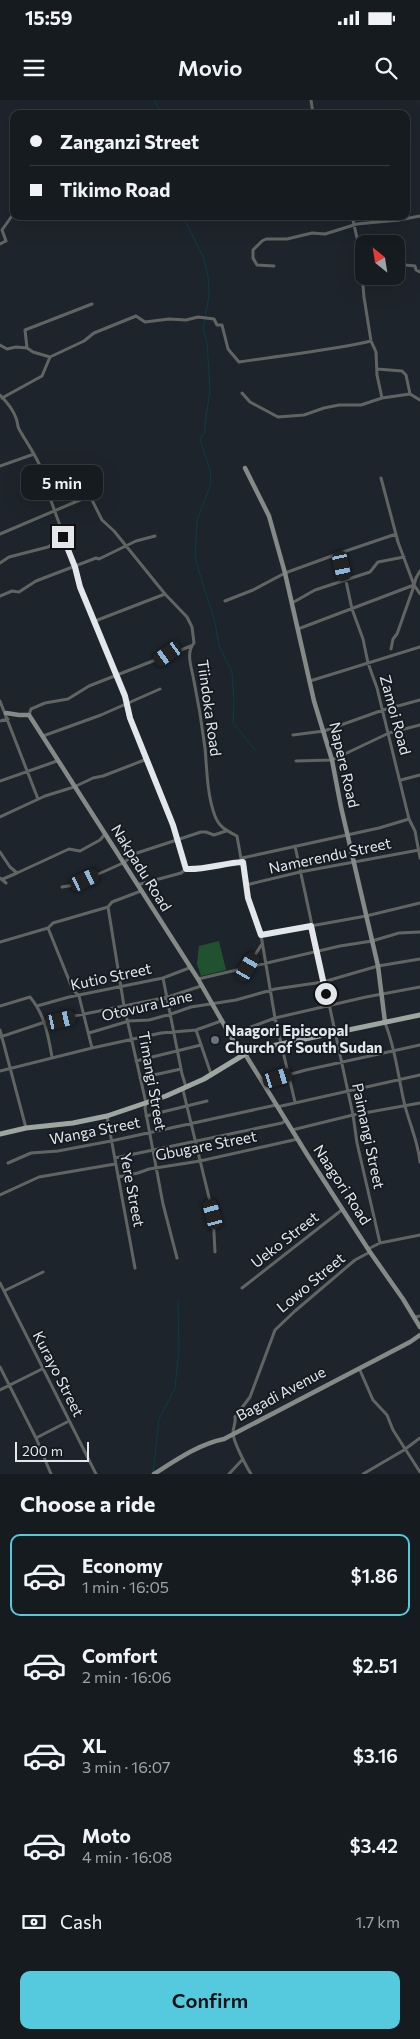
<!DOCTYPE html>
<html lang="en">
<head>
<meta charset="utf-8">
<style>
	:root { --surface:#161b20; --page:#1f2429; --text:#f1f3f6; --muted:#9ea1a5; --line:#35393e; --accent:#55cadf }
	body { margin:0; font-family:Commissioner,sans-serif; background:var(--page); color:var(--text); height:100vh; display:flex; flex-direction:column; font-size:19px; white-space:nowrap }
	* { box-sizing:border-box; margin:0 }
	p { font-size:16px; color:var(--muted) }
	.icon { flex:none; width:28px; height:28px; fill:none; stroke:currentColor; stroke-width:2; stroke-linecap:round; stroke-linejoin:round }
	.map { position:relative; height:1374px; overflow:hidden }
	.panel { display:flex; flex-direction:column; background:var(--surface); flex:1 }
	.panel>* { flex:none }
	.top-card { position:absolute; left:10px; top:10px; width:400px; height:110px; border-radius:10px; box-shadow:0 5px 20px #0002,0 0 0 1px var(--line); display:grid; align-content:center; height:110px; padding:0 20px; background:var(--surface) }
	.needle { width:32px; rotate:330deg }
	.controls { position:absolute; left:355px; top:135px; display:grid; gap:10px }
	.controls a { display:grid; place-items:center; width:50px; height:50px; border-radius:10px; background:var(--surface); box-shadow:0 5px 20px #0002,0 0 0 1px var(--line); font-size:25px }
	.scale { position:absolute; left:15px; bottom:12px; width:74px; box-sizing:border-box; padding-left:5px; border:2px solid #e3e7ec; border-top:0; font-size:14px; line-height:18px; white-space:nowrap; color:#e3e7ec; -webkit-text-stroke:4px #151b21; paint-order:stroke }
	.end { position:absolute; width:22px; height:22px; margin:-11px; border:6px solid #e3e7ec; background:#111; box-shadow:0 0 0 2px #111 }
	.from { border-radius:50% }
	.bubble { position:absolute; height:35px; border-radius:10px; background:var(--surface); box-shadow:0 5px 20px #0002,0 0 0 1px var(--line); font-size:16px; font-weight:600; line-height:35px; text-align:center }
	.car { position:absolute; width:15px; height:30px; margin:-15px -8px; border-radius:6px; box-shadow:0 0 4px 1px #0007; background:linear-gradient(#222 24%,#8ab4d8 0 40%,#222 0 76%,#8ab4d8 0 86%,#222 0) }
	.top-card b { display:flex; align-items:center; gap:18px; height:48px; font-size:19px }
	.top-card b+b { border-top:1px solid var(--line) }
	.top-card i { width:12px; height:12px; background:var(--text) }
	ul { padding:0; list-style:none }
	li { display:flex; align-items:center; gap:15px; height:82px; margin:0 10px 8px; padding:0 10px; border:2px solid transparent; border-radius:10px }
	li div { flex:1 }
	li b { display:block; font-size:19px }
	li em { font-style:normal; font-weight:600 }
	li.current { border-color:var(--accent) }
	li>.icon { width:45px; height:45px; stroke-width:1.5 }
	h2 { padding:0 20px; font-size:22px; line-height:60px }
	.pay { display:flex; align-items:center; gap:12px; height:55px; padding:0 20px; font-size:19px }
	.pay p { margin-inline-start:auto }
	.button { display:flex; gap:10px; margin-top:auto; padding:10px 20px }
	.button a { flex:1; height:58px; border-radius:10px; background:var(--accent); color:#111; font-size:20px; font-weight:600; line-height:58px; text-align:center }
	.status { display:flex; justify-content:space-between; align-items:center; height:35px; padding:0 25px; background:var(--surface); direction:ltr }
	.status svg { height:14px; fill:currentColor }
	header { display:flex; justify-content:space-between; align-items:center; height:65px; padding:0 20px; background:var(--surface); font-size:22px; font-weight:600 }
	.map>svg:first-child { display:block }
	.green { fill:#21522f }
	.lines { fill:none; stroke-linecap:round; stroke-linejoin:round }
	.stream { stroke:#073e48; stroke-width:1 }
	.street { stroke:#616562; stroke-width:3 }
	.secondary { stroke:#848a85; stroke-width:4.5 }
	.primary { stroke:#9ea6a0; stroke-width:5 }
	.route { stroke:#e3e7ec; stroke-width:6 }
	.worship-dot { fill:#6b7280; stroke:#151b21; stroke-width:2 }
	.labels { text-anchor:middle; stroke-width:4; stroke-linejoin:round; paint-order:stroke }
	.street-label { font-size:15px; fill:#e3e7ec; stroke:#151b21 }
	.poi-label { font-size:15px; font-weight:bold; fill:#e3e7ec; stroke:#151b21; text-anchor:start }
</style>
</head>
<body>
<div class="status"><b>15:59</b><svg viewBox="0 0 49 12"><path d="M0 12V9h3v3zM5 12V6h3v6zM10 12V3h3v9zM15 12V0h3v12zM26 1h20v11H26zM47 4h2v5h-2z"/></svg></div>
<header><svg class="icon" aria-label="menu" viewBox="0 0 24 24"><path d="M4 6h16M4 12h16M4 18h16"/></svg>Movio<svg class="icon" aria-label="search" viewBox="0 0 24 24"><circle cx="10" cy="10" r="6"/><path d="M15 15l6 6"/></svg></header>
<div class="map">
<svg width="420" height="1374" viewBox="0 0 420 1374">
	<rect width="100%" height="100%" fill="#1e242b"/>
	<!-- green -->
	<path class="green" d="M219,841l7,29 -25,6 -4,-12 2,-18z"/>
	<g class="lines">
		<!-- stream -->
		<path class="stream" d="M154,0l8,14
			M183,116l21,43 4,17 1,20 -6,33 4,13 3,49 -5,32v9l-5,7 10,31 1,13 -14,38 -2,32 2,12 18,57 4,24 13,26 2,30 -1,21 23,28
			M153,1373l6,-54 16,-31 4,-39 -1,-48"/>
		<!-- street -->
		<path class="street" d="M311,0l2,14
			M352,116l8,35 4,46 7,44 5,11 1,23 5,23
			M0,144l6,-3 -4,-11 12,-17
			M396,160l9,5 10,1 1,4 4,2
			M274,166l-17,-1 -4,-7v-8l9,-9 4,-2h21l25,-6 13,1 32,-10 42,-4 21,-4
			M0,245l7,4 9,-2 11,1 6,4 17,5 34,-16 10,-8 42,-17 9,6 24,-3 17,1 12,-3 16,2 3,6h5l6,24 11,13c44,-7 89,-11 132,-21
			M27,248l-2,-18 67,-26
			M377,269l25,2 4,4 4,19
			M242,293l8,9 28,15 26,-2 20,-7 15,-3h22l21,-7 28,-4 10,6
			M0,295c7,7 13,14 16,23 2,4 1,8 3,11 10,18 25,37 27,58l29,80 5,20 45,109 5,22 43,107 13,44
			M2,298l40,-22 8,-19
			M0,366l34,-12
			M381,378l17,64 16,43
			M0,434l87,-37 5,3 10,20 12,11 51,63 22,23 5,10 2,16c-8,9 -3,23 -1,33 5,24 9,48 12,72 2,22 2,47 10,68 4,11 12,15 22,20l11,62 13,37 14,83 20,84
			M340,453l56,-19
			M0,463l9,-6 39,-10 15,-10
			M420,471l-4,7 -2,7 6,9
			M0,496l12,-5 7,1 17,-11 60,-23 3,1 37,-18 19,-5
			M225,501l28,-11 32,-17 55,-20 12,56 11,30 5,24 9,25 32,131 6,12 5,27
			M292,503l23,-13 55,-18 8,-10 26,-5
			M95,521l70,-27
			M298,529l116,-44
			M391,549l2,-10 4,-5 17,-48
			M310,581l110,-34
			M0,601l38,98
			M29,615l2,-6 14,-6 23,-4 21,-13 102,-40
			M0,621l8,-2
			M293,635l31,-4 59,-21 37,-10
			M43,636l58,-21 59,-26
			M296,661l36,-1 57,-27 31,-8
			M401,680l19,-5
			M0,681l57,-20
			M0,717l45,-21 29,-9 19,-9 10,-2 44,-17
			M295,746l58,269 4,28 23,100
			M0,752l10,15 7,6 -14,6
			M242,758l137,-30 30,-9
			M17,773l52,-24 11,2 20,-11 5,-6
			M0,778l6,5
			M137,785l44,-12 5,-4c19,1 38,-6 57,-7
			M246,785l54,-13 119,-22
			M62,787l12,-2 49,-22 14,-10 64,-21h5l8,3 12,-4
			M108,807l16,99 22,97 -1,5 18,96 14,54
			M48,828l25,62 6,6 13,52
			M261,835l105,-19 54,-13
			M0,842l48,-14 5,-5 55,-16 4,-5 29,-11
			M248,866l14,-22
			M163,878l19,96 4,13
			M198,879l142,-33 32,-5 27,-8 21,-1
			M0,906l30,-9c15,18 18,38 22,60
			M37,906l32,-9 94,-19 26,-10
			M385,923c11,26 13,55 20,83 5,19 13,36 15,56
			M0,930l26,98
			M196,930l15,44
			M89,933l40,-12 20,-1 22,-6 20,-7 45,-7 39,-11 48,-7 55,-16 42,-7
			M230,935l45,-17 91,-21 54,-10
			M0,937l45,-15 123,-25 33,-11
			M136,961l65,-16
			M0,971l92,-23 69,-15 35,-3 25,-9
			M140,978l41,-9
			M262,982l44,-12 114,-25
			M183,990l30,124 2,38
			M277,1007l143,-32
			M107,1016l28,152
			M146,1016l61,-15
			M292,1030l61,-15 67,-12
			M115,1058l167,-35 4,-3
			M8,1063l23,-10 27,-2 53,-10 165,-36
			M118,1077l20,-4 11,-4 51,-8 98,-22
			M0,1095l39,-18 76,-13
			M368,1149l12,-6 40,-8
			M0,1183l96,191
			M242,1188l101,-79
			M4,1191l39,-19
			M415,1217l5,-1
			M0,1267l36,71 33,-17
			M359,1268l14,32 14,15 6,15 27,42
			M0,1290l42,-21
			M36,1338l15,36
			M229,1374l13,-14
			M251,1374c-5,-8 -18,-33 -18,-41 0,-6 3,-9 2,-16l15,-20 25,-67 20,-19 60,-51 15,-8
			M363,1374l41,-24 16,-12"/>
		<!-- secondary -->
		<path class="secondary" d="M245,368l24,48 16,57 29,128 18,59 9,47 37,159 7,56
			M6,613l13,2h10l169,264 44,77
			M245,954l63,102 62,96 33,47 17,28
			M154,1374c22,-14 45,-30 70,-35l186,-97 10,-7"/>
		<!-- primary -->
		<path class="primary" d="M0,1034l26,-6 47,-5 34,-7 59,-20 38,-17 41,-25 17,-6 158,-33"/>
	</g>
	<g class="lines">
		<!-- route -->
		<path class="route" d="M63,437l12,30 5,20 45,109 5,22 43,107 13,44c19,1 38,-6 57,-7l5,36 13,37 50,-9 15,68"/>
	</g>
	<!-- markers -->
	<circle class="worship-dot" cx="215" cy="940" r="5"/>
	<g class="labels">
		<!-- street labels -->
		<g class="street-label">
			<text transform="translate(209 608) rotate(82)" y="5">Tiindoka Road</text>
			<text transform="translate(395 615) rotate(75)" y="5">Zamoi Road</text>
			<text transform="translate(344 665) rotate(77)" y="5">Napere Road</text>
			<text transform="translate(330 756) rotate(-12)" y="5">Namerendu Street</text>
			<text transform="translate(141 768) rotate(58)" y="5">Nakpadu Road</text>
			<text transform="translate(111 877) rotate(-12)" y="5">Kutio Street</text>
			<text transform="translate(147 906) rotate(-13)" y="5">Otovura Lane</text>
			<text transform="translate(152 981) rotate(80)" y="5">Timangi Street</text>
			<text transform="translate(95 1031) rotate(-11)" y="5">Wanga Street</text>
			<text transform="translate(368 1036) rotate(78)" y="5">Paimangi Street</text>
			<text transform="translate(206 1046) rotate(-11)" y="5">Gbugare Street</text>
			<text transform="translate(342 1085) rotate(57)" y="5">Naagori Road</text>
			<text transform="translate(132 1090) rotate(79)" y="5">Yere Street</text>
			<text transform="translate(285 1140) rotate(-38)" y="5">Ueko Street</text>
			<text transform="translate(311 1183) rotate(-40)" y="5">Lowo Street</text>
			<text transform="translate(58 1274) rotate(63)" y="5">Kurayo Street</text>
			<text transform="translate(281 1294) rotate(-28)" y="5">Bagadi Avenue</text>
		</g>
		<!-- poi labels -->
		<g class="poi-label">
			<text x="225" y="936">Naagori Episcopal<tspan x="225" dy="17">Church of South Sudan</tspan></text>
		</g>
	</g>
</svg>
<div class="controls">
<a><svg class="needle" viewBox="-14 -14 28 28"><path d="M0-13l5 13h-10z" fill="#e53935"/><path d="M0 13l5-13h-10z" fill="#9ea1a5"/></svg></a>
</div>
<div class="scale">200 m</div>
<i class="end from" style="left:326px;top:894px"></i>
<i class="end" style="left:63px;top:437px"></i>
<div class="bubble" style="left:21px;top:365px;width:82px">5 min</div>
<i class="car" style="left:342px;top:466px;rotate:168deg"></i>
<i class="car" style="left:168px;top:554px;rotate:235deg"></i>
<i class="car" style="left:85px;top:780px;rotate:64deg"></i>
<i class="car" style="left:248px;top:867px;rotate:30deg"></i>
<i class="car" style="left:61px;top:920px;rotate:77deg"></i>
<i class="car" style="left:278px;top:978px;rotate:73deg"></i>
<i class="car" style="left:213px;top:1114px;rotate:345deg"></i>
<div class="top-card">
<b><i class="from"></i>Zanganzi Street</b>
<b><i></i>Tikimo Road</b>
</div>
</div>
<section class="panel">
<h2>Choose a ride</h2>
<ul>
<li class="current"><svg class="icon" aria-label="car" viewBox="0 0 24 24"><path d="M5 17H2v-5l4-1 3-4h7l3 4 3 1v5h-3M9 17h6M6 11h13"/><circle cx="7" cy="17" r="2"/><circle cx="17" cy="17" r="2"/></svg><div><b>Economy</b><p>1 min · 16:05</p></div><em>$1.86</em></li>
<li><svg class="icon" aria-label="car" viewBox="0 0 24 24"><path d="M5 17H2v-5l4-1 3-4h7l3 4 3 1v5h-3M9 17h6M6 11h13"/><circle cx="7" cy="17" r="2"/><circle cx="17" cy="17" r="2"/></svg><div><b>Comfort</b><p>2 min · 16:06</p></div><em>$2.51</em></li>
<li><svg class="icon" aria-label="car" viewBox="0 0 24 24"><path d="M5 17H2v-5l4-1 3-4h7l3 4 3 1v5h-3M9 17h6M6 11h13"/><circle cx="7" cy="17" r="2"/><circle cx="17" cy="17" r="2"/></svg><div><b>XL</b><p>3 min · 16:07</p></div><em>$3.16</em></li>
<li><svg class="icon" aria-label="car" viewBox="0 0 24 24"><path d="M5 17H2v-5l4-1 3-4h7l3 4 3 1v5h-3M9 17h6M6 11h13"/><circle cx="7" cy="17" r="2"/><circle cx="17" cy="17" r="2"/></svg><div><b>Moto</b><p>4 min · 16:08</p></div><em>$3.42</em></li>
</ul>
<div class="pay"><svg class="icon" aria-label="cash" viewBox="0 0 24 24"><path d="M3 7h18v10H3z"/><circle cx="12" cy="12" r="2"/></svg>Cash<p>1.7 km</p></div>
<div class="button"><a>Confirm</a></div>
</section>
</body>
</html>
